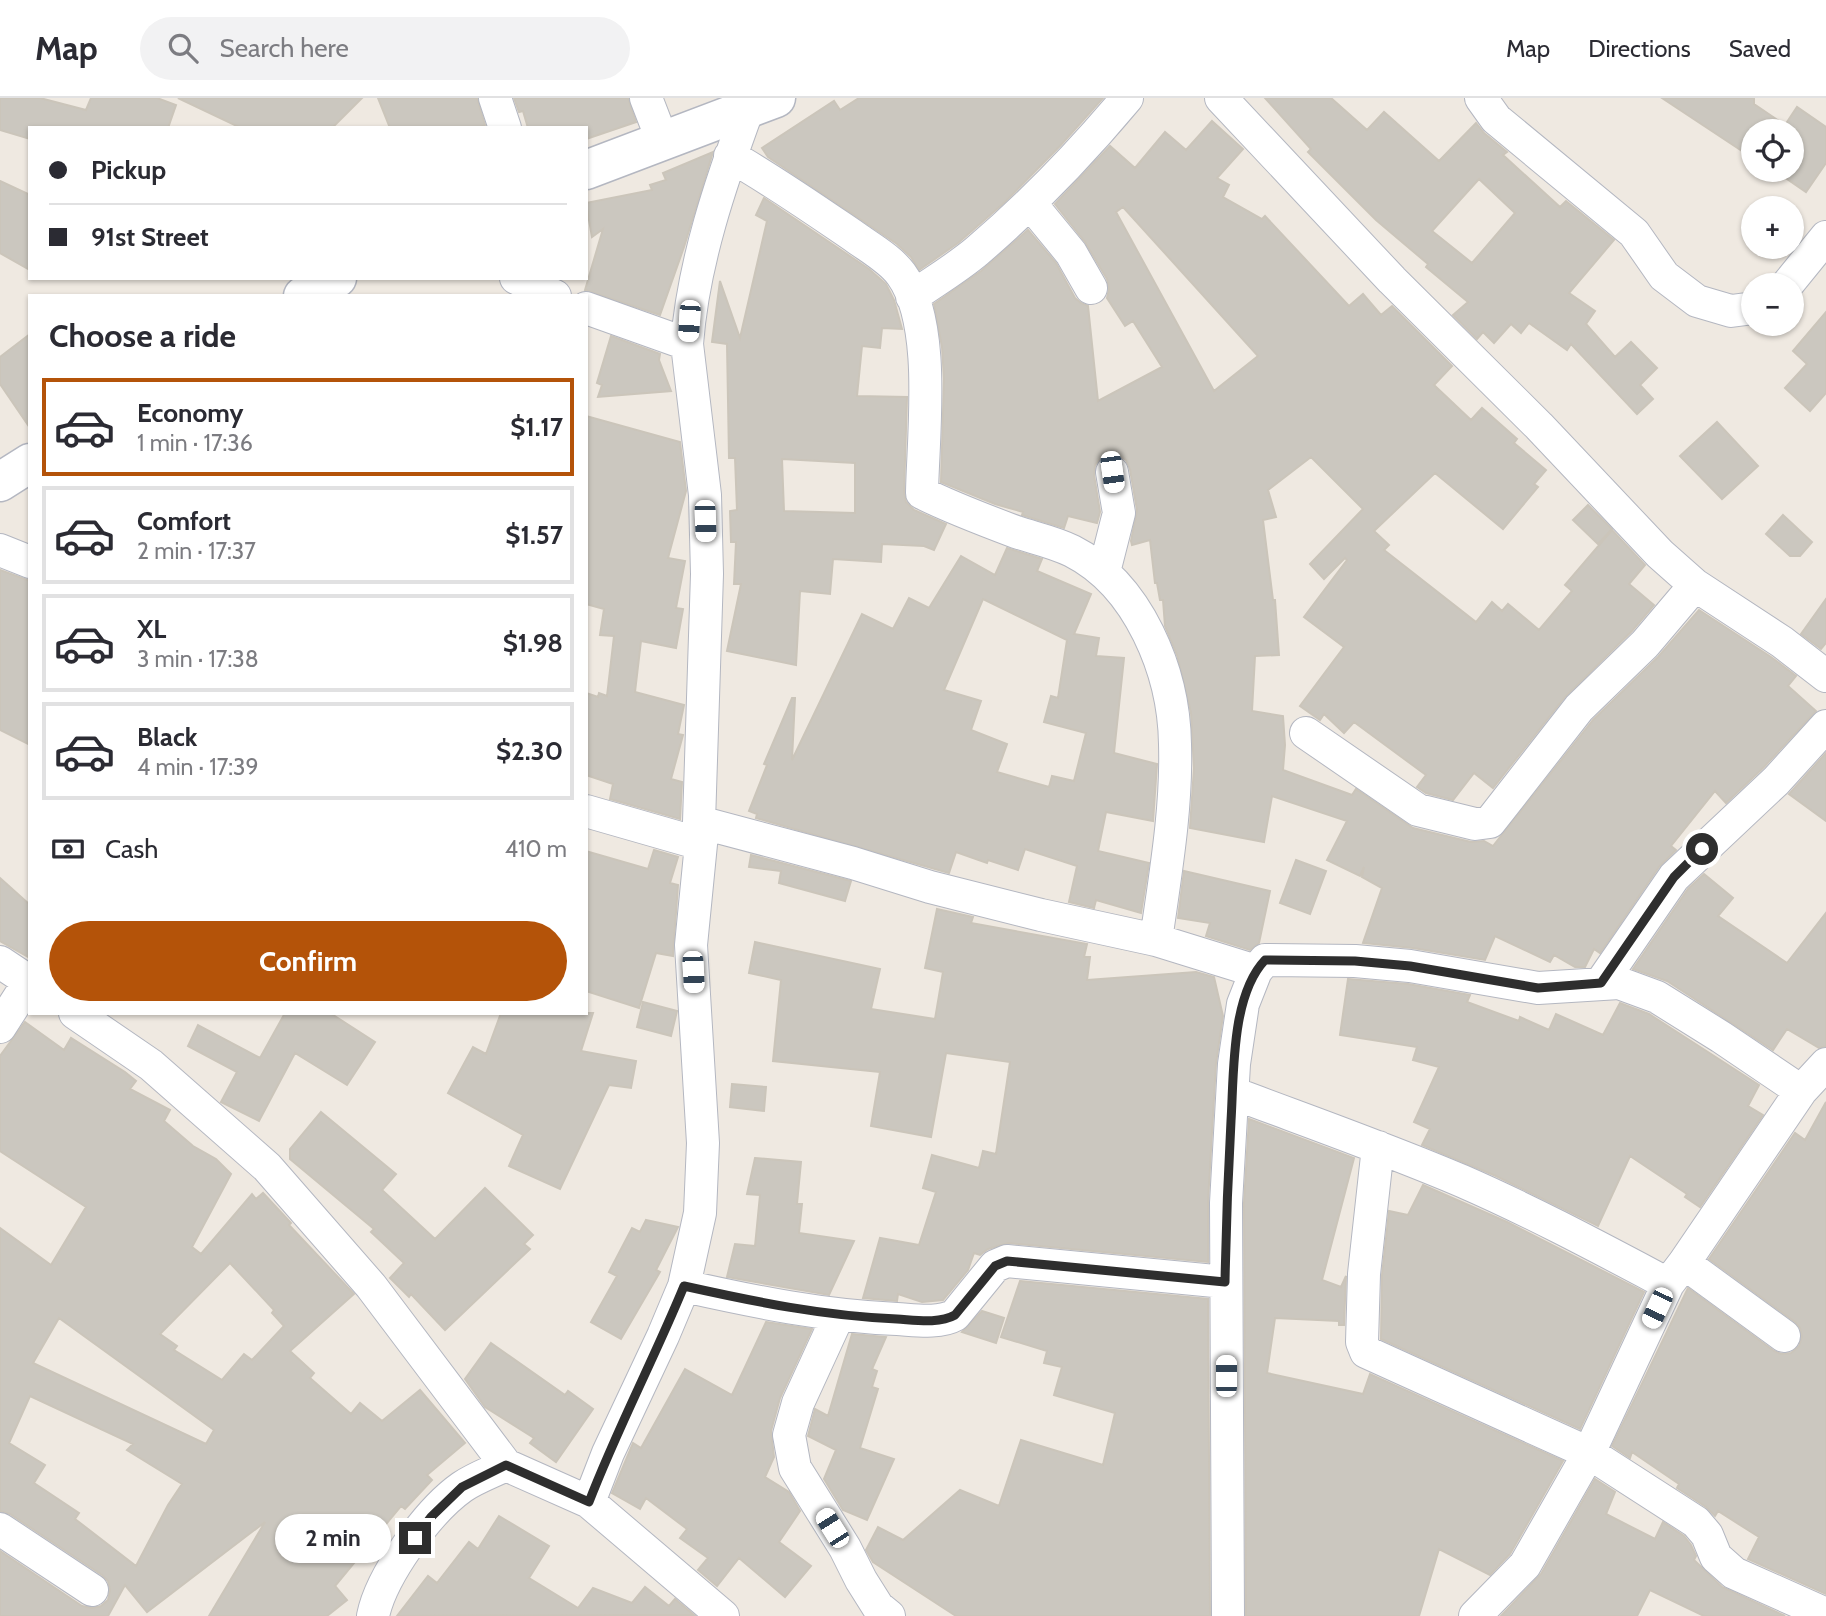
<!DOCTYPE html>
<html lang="en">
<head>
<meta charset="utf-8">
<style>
	:root { --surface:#fff; --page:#f2f2f3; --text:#2b2b33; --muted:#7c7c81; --line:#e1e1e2; --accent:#b45309 }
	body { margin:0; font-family:Cabin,sans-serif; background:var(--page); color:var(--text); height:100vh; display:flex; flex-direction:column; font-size:26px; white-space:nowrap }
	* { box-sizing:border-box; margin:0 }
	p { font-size:23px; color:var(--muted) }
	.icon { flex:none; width:38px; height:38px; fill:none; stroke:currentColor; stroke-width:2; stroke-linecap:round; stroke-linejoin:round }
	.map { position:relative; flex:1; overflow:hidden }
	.drawer { position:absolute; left:28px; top:196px; width:560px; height:721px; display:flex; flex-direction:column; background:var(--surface); border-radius:0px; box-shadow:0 2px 5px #0004 }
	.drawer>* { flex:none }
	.top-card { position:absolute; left:28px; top:28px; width:560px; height:154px; border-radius:0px; box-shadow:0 2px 5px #0004; display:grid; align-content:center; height:154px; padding:0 21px; background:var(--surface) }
	.buttons { position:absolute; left:1741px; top:21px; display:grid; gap:14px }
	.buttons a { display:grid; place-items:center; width:63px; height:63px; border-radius:50%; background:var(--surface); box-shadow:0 2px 5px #0004; font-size:35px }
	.end { position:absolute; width:32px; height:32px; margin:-16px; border:9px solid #2e2e2e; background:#fff; box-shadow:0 0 0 4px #fff }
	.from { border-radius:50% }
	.bubble { position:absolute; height:49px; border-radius:24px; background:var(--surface); box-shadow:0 2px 5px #0004; font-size:23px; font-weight:800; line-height:49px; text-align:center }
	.car { position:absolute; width:21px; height:42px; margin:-21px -10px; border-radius:9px; box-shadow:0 0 5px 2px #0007; background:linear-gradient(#fff 24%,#345 0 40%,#fff 0 76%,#345 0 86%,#fff 0) }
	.top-card b { display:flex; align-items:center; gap:24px; height:66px; font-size:26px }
	.top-card b+b { border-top:2px solid var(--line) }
	.top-card i { width:18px; height:18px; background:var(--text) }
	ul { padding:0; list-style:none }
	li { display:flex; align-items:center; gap:21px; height:98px; margin:0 14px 10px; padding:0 7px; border:4px solid var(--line); border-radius:0px }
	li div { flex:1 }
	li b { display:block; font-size:26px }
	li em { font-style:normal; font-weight:800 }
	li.selected { border-color:var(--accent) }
	li>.icon { width:63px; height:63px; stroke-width:1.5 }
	h2 { padding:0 21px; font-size:32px; line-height:84px }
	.pay { display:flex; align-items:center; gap:18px; height:77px; padding:0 21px; font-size:26px }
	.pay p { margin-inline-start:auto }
	.cta { display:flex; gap:14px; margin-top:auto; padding:14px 21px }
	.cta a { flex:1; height:80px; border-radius:42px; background:var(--accent); color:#fff; font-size:28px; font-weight:800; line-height:80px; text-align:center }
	header { display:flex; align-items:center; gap:42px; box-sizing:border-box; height:98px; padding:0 35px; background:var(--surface); border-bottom:2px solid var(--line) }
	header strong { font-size:33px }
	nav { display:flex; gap:38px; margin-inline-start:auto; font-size:24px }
	.search { width:490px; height:63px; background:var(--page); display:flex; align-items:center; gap:18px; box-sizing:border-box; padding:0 24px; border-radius:38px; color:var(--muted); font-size:26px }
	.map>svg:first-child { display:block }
	.building { fill:#cbc7bf; stroke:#cbc5ba; stroke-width:2; fill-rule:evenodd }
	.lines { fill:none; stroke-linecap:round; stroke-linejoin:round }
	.street-casing { stroke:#b4b7c1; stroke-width:34 }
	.secondary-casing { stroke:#b4b7c1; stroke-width:41 }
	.street { stroke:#fff; stroke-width:32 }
	.secondary { stroke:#fff; stroke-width:38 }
	.route { stroke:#2e2e2e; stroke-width:9 }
</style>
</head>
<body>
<header>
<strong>Map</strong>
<div class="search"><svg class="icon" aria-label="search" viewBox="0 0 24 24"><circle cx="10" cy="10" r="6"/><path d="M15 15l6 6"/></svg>Search here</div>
<nav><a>Map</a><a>Directions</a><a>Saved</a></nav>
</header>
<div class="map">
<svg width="1826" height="1518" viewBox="0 0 1826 1518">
	<rect width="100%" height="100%" fill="#efe9e1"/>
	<!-- building -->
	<path class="building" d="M0,0h40l46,12 5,-12h66l19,7 -8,23h-138v11l-30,-9z
		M178,0h184l-30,30h-91z
		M378,0h99l8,27 -6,3h-89z
		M514,0h114l8,24 -50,17v-11h-58l-5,-17 -4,1z
		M859,0h244l-43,48 -55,56 -47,41 -39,27 -8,-13 -14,-13 -129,-87 -6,-9 72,-47 6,9z
		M1265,0h66l36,32 17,-18 55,49 37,-38 8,10 23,19 -4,3 57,52 6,-6 48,39 -45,53 26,18 -9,13 29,33 16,-15 26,26 -17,17 13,14 -16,15 -66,-70 -4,6 -38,-27 -8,10 -10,-9 -17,19 -11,-11 -6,7 -24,-24 15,-13 -42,-35 2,-3 -52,-44 -68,-68 3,-3zM1479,81l36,34 -43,50 -40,-32z
		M1662,0h92v6l31,21 12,-18 29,20v36l-20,29 -32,-22h18v-39h-38v28z
		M1212,23l31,28 -26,29 12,7 -6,12 39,22 3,-3 84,90 14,-12 18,21 11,-9 60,60 -18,19 37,35 11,-12 35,31 -3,4 32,27 -12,14 4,3 -35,42 -68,-56 -61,58 15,14 -5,5 92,72 16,-20 10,9 6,-7 31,26 33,-39 -7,-6 47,-55 33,35 -16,19 25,21 -22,26 -67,66 -72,91 -19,-15 -21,27 -27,-7 -9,-6 9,-12 -72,-53 -10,11 -20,-19 -4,6 -20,-14 44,-59 -40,-30 43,-57 -2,-2 -21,21 -14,-15 53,-55 -52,-52 -43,33 8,27 -13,3 10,80h2l4,55 -24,1 -3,55 31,5 2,29 -2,25 69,25 4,-6 57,39 58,14 13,-1 9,5 100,-126 65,-63 41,-47 72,47 25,19 -8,10 28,25 -53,57 -37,35 -11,-12 -44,55 5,4 -17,17 -59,86 -6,-4 -9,18h-10l-21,-12 -4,7 -55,-26 -10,24 -72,-12 -50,-5 19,-55 -20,-11 2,-10 -4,9 -33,-16 20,-39 -75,-25 -8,46 -74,-14 4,-60 -3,-55 -14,-58 -12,-29 -2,-26h-3l-3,-17h-2l-5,-43 -18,5 -1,-4 6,-31 -7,-41 -4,-9 -8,-5 -8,-1 -9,4 -6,7 -1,10 6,37 -3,11 -29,-7 -4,12 -42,-13 1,-3 -28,-8 -54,-22 3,-103 -2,-32 -8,-43 47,-33 47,-41 28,33 19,35 6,5 7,3 10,95 64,-34 -29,-46 -8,5 -18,-28 2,-9 -2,-10 -22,-37 -30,-38 55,-58 25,22 30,-36 21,18zM1123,109l135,149 -44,35 -98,-179z
		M713,54l-29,95 -24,68 -75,-25 18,-61 -11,8 -6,-34 66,-13 -2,-5 16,-5 -3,-7z
		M0,83l30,14v75l-30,-17z
		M764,100l105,71 17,15 8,16 8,29 -20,-1 -2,20 -18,-2 -5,50 50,1 -3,95 2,10 8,8 32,14 -12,26 -10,-4 -42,-2 -1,18 -48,-3 -3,35 -30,-3 -4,74 -69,-14 14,-67h-7l2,-42h-5l-1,-31 7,-1 -2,-52h-6l-2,-114 -15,-2 8,-61 20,57 27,-117 -11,-6zM782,361l73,4v50l-71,-2z
		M1826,214v81l-16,18 -25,-23 22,-24 -14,-13z
		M30,236v94l-30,-44v-27z
		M611,238l49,18 -1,6 12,31 -73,6 4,-12 -5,-2z
		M586,318l94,26 6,49 -18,67 17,3 -9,47 7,1 -7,39 -35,-7 -6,51 49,13 -6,29 5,1 -12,44 11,3 -2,37 -70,-20 3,-15 -27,-9v-82l12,4 1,-4 8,3 7,-60 -14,-1 4,-26 -18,-5z
		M1717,324l41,44 -36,33 -42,-43z
		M1588,407l24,24 -14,15 -25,-24z
		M1783,417l29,27 -12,14h-10l-24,-22z
		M1007,450l35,11 -5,12 54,23 -17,40 25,4 -3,18 28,2 -10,95 43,11 -4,57 -47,-9 -8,39 51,12 -8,50 -45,-13 -2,8 -25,-6 8,-36 -52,-17 -7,21 -30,-10 -1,3 -31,-11 -7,21 -193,-55 1,-4 -8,-3 18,-46 -3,-1 28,-66h3l-3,62 70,-146 31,15 16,-31 20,10 32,-52 34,19zM983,501l84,41 -9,58 -7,-2 -7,26 42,11 -12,48 -22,-5 -3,11 -52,-15 10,-28 -36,-14 10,-29 -37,-11z
		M0,472l30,11v164l-30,-15z
		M1826,501v44l-5,6 -20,-15z
		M1826,655v68l-37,-27z
		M654,752l24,7 -8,26 8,2 -5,68v3l-17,-3 -17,55 -53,-17v-140l62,18z
		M751,757l100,26 -6,20 -66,-18 2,-12 -32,-4z
		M1296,762l30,11 -16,43 -30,-11z
		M1184,773l86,20 -11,52 -9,7 -44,-14 4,-13 -32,-5z
		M1704,776l29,24 -15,18 69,47 39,-50v133l-7,2 -32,-19 -14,21 -106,-69 -34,-12 55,-80z
		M0,780l30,27v53l-30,-17z
		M937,811l36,8 -2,6 116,21 -3,13h6l-3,23 109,-8 18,5 9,39 -7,47 -8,139v60l-200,-19 -20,6 -8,6 -6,-2 -6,17 -25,30 -21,2 -24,-8 -1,7 -34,-3 17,-60 39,7 17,-53 -13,-4 9,-33 47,13 4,-17 13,3 14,-92 -64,-9 -15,84 -60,-11 9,-54 -107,-11 8,-81 -32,-7 6,-31 125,27 -9,40 64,10 8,-47 -18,-4z
		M1348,881l60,5 62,11 -3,7 52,19 1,-4 29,13 7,-16 47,21 17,-32 29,11 110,71 -11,21 15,9 -63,92 -15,-10 2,-3 -57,-38 -32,70 -102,-50 -74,-31 8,-16 -16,-7 25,-55 -26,-7 4,-13 -77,-12z
		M643,904l34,9 -6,25 -34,-9z
		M285,915h45l45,29 -28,43 -52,-32 -36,68 -38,-19 16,-30 -49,-26 10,-21 62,33z
		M501,915h92l-12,38 55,10 -5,27 -22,-3 -49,104 -51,-23 14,-31 -75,-42 25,-46 13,7z
		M25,924l39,28 7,-12 54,34 11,9 -6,8 40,21 -6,11 29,25 23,13 15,15 -39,73 9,7 51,-60 4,5 7,-6 28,30 -2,2 65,69 -64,57 24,22 -4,5 41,36 9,-11 22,18 38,-31 45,53 -38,32 5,5 -27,29 -4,-3 -66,80 12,14 -20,16h-118l56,-94 -118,90 -22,-27 -17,31h-108v-65l82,55 10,2 9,-2 7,-6 2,-10 -2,-9 -6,-6 -92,-61 -10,-3v-283l51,37 35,-58 -86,-56v-95zM230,1165l44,47 -2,3 12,13 -32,34 -8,-6 -22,26 -48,-30 3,-4 -17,-12zM59,1220l155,112 -8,14 -173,-81zM30,1298l103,48 -6,6 55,34 -14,21 -32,61 -61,-47 4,-6 -45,-30 11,-18 -36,-22z
		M732,986l34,3 -2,24 -34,-4z
		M1826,1004v492l-78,-35 11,-22 -41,-26 -3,5 -9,-9 -29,-19 2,-4 -47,-32 -2,6 -18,-12 76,-158 86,63 7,3 10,-1 8,-7 3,-9 -2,-9 -5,-6 -86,-63 86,-126 10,7z
		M321,1014l75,62 -14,16 53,49 50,-51 48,47 -9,9 6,5 -85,81 -34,-36 -2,3 -19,-19 14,-15 -33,-31 3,-3 -84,-70v-10z
		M1249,1021l105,39 -32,122 19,7 5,-11 -2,49h-5v-4l-64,-3 -8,55 96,21 7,-20 193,87 -53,93 -20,21 -51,-26 -20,67h-173l-2,-413z
		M755,1060l46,4 -4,42h5l-3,29 55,8 -25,54 -102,-18 8,-33 20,2 5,-51 -13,-1z
		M1423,1087l84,37 137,70 -64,137 -199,-90 1,-64 7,-64 19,4z
		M646,1122l32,7 -22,43 4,2 -39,67 -30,-17 26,-46 -8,-4 23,-44 8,4z
		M1020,1183l188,18 2,317h-254l-83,-54 -7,-12 12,-23 25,13 57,-50 39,16 22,-66 82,25 12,-52 -61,-18 8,-28 -18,-4 3,-12 -46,-14z
		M982,1213l22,7 -8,25 -34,-11z
		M766,1224l46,7 -32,69 -9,33 3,26 -9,20 24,15 11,19 -21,31 32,24 -26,31 -46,-39 -22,28 -19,-16 10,-12 -28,-20 7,-9 -41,-31 -6,11 -28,-16 21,-50 8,5 44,-79 47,26z
		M852,1236l34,3 -14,32 5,2 -5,16 6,2 -18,59 34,11 -27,61 -24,-10 -19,-31 12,-29 -28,-14 7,-27 13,7z
		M491,1245l74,52 3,-4 25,18 -37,53 -26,-19 4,-5 -49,-31 -20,-28z
		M1595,1381l20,13 -9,22 49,25 8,-17 21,14 7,9 5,11 -2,4 28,27 63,29h-81l-54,-26 -13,26h-136l40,-42z
		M499,1418l50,30 -20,32 49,30 15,-20 39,15 13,-16 24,19 6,-7 19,16 -297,1 31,-40 9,7 32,-41 9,7z"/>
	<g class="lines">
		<defs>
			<path id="street" d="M495,0l10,30
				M646,0l17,44
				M1221,0l171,182 147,146 121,128 35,31 87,57 44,34
				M1481,0l15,21 138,114 30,43 33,25 34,10 23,-3
				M730,58c44,25 84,53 125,81 15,11 35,22 46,37 36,49 22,160 21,219 30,15 62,27 94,39 18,6 38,10 56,19 67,34 102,121 103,193 2,65 -10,132 -19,196
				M1030,105l41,50 20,35
				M516,180l39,18
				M1787,187l39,-48
				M912,199c21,-15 45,-29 65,-46 55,-47 104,-98 150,-153
				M586,210l101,36
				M0,452l30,12
				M1104,474l15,-59 -7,-41
				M1306,635l112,77 57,14 15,-2 89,-114 66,-64 50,-59
				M586,713l115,33
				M699,724l154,41 77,24 111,28 115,25 100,31
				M0,864l30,20
				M1601,885l73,-106 102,-96 50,-55
				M75,915l76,52 116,102 104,119 135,179 83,37 134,114
				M0,929l29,-45
				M1233,995c77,29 154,56 229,88 71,31 138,67 206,103
				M1378,1049l-14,127 -2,68 4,10 223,101 107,69 11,13 9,22 18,16 92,41
				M1684,1165l100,73
				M684,1188c71,16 140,30 213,33 18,1 42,5 58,-4l40,-49 12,-5 218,21
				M838,1218l-40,87 -9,32 6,33 50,80 16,32 17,27 11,9
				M589,1404l19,-49 55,-117 21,-50 16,-73 3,-70 -12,-198 10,-101 -2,-22 8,-248 -2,-79 -18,-151c6,-81 34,-162 62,-238
				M0,1431l92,61
				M373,1518c8,-40 55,-105 89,-129 13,-9 30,-15 44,-22
				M1228,1518l-2,-413 8,-139 9,-60 13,-33 9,-11 90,1 55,5 128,22 81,-5 38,14 64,40 80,54
				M1475,1518l50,-51 64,-112 79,-169 16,-21 117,-172 25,-27"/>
			<path id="secondary" d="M586,72l190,-72
				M303,198l34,-18
				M0,384l30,-19"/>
		</defs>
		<!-- street casing -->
		<use href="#street" class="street-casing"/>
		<!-- secondary casing -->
		<use href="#secondary" class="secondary-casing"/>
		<!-- street -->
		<use href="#street" class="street"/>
		<!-- secondary -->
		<use href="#secondary" class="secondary"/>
	</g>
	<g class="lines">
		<!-- route -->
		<path class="route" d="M415,1440l16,-21 31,-30 44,-22 83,37c28,-73 65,-143 95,-216 72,16 140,30 213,33 18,1 42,5 58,-4l40,-49 12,-5 218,21c1,-54 3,-107 6,-161 3,-47 0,-125 34,-161l90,1 55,5 128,22 63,-5 73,-106 28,-28"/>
	</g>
</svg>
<div class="buttons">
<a><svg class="icon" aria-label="locate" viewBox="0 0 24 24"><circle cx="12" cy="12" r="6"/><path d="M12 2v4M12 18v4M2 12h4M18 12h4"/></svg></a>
<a>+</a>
<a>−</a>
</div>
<i class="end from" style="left:1702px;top:751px"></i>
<i class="end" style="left:415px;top:1440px"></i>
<div class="bubble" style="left:275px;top:1416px;width:116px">2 min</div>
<i class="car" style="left:689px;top:223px;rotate:184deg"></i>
<i class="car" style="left:1112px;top:374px;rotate:172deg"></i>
<i class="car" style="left:705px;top:423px;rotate:178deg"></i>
<i class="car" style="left:693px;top:874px;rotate:177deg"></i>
<i class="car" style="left:1657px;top:1210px;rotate:205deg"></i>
<i class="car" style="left:1226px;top:1278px;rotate:0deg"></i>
<i class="car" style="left:832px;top:1430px;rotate:328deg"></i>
<div class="top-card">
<b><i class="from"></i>Pickup</b>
<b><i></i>91st Street</b>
</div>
<section class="drawer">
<h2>Choose a ride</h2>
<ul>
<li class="selected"><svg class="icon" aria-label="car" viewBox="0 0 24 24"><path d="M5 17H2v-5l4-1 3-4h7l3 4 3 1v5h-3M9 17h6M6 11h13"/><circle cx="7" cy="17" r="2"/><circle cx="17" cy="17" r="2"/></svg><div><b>Economy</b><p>1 min · 17:36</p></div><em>$1.17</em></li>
<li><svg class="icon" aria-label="car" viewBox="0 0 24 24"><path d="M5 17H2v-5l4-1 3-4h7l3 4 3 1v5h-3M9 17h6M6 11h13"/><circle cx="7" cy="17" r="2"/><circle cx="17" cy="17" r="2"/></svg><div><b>Comfort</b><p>2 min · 17:37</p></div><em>$1.57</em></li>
<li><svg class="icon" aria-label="car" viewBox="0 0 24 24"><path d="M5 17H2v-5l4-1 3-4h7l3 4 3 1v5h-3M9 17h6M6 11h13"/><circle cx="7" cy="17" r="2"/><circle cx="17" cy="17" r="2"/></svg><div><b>XL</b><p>3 min · 17:38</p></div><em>$1.98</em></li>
<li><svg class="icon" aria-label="car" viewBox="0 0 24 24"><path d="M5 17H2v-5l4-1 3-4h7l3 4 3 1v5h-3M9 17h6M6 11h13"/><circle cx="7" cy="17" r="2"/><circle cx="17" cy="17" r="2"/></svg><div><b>Black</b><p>4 min · 17:39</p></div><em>$2.30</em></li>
</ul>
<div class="pay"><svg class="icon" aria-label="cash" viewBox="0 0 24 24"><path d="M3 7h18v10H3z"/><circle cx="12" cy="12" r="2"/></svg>Cash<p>410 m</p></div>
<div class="cta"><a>Confirm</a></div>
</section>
</div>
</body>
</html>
